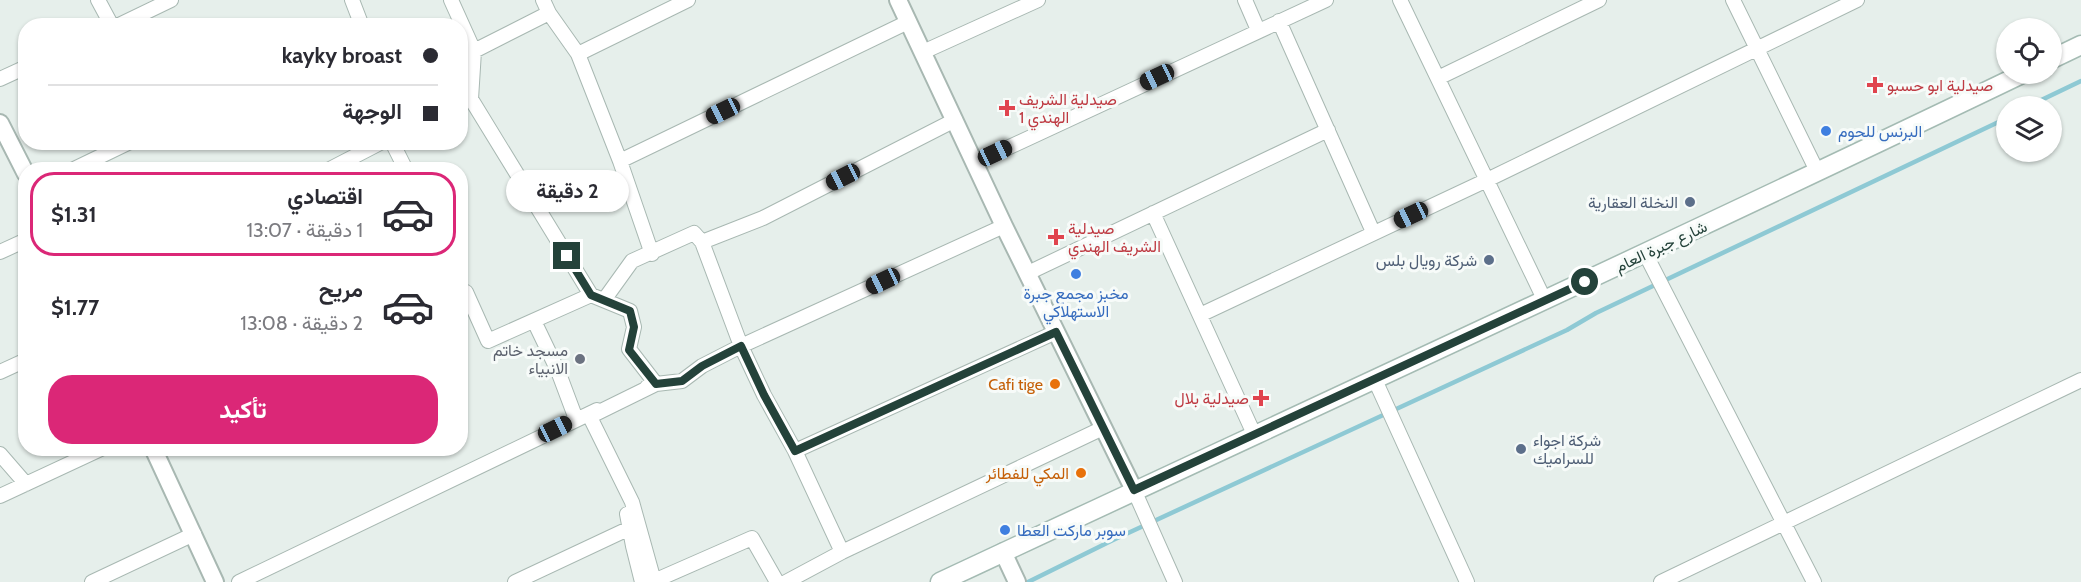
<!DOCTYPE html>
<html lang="ar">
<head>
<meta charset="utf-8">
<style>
	:root { --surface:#fff; --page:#f7f7f7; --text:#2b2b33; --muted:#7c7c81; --line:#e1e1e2; --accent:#db2777 }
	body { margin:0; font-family:Cabin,Vazirmatn,sans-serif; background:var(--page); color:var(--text); direction:rtl; height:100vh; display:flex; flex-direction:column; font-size:22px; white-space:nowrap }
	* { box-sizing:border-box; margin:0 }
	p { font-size:20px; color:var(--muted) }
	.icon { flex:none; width:33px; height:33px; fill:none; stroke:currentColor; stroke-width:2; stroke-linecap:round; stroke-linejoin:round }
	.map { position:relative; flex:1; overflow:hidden; direction:ltr }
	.details { position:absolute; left:18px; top:162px; width:450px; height:294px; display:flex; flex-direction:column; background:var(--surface); border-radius:24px; box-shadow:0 2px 4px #0004; direction:rtl }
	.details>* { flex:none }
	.guide { position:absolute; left:18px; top:18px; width:450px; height:132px; border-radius:24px; box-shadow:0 2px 4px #0004; direction:rtl; display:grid; align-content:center; height:132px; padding:0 30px; background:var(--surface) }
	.buttons { position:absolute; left:1996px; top:18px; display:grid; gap:12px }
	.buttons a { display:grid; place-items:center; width:66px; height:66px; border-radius:50%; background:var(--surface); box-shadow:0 2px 4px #0004; font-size:30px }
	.end { position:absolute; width:27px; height:27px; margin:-14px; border:8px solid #24423a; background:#fff; box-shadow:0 0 0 3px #fff }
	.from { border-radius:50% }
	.bubble { position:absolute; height:42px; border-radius:21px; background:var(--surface); box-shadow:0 2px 4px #0004; font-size:20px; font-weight:700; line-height:42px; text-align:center; direction:rtl }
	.car { position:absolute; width:18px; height:36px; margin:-18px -9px; border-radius:8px; box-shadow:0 0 4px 2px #0007; background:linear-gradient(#222 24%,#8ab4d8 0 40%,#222 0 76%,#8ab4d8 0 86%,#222 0) }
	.guide b { display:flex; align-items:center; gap:21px; height:57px; font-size:22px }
	.guide b+b { border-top:2px solid var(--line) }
	.guide i { width:15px; height:15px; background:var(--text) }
	ul { padding:10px 0 0; list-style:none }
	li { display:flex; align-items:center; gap:18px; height:84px; margin:0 12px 9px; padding:0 18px; border:3px solid transparent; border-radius:24px }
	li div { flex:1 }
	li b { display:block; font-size:22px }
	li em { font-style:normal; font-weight:700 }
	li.selected { border-color:var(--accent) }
	li>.icon { width:54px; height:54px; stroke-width:1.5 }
	.primary-button { display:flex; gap:12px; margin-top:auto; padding:12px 30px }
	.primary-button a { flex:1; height:69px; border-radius:24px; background:var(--accent); color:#fff; font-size:24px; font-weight:700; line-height:69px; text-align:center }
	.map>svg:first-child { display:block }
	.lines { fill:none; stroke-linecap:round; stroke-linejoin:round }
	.stream { stroke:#8ec9d4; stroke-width:4.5 }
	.minor-casing { stroke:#a8b8b2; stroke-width:16 }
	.tertiary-casing { stroke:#a8b8b2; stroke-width:20 }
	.secondary-casing { stroke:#a4bbb3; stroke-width:21 }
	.minor { stroke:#fff; stroke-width:14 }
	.tertiary { stroke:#fff; stroke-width:16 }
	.secondary { stroke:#fff; stroke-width:18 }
	.route { stroke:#24423a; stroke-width:8 }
	.health-dot { fill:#e0444e; stroke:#f7fbf9; stroke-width:2 }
	.shop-dot { fill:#3f7fe0; stroke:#f7fbf9; stroke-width:2 }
	.service-dot { fill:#5c6f8a; stroke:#f7fbf9; stroke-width:2 }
	.worship-dot { fill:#6b7280; stroke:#f7fbf9; stroke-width:2 }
	.food-dot { fill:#e8710a; stroke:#f7fbf9; stroke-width:2 }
	.labels { text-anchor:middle; stroke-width:6; stroke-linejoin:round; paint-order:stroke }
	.health-label { font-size:16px; fill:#be3a42; stroke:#f7fbf9; text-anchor:start }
	.shop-label { font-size:16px; fill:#366cbe; stroke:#f7fbf9; text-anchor:start }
	.service-label { font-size:16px; fill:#4e5e75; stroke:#f7fbf9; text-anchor:end }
	.street-label { font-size:16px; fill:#24423a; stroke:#f7fbf9 }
	.worship-label { font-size:16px; fill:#5b616d; stroke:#f7fbf9; text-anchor:end }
	.food-label { font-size:16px; fill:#c56008; stroke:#f7fbf9; text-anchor:end }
</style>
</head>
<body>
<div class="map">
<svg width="2081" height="582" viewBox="0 0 2081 582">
	<rect width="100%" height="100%" fill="#e6efeb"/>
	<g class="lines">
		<!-- stream -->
		<path class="stream" d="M2029,106l52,-25
			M1028,582l85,-42 454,-210 29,-17 411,-195"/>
		<defs>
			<path id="minor" d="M98,0l14,26
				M352,0l10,26
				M451,0l23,51 -3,48 120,196 39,16 4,16 -5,22 27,35 -61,30 -4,5 41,83 22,79 98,-43 25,44
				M543,0l6,13 29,41 42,107 32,93
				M1245,0l13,30
				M1400,0l145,301
				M1733,0l84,171
				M1279,21l94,211
				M117,26l54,-26
				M474,51l75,-38
				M923,52l115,-52
				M578,54l110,-54
				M1438,78l161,-78
				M0,79l26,-12
				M392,142l14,28
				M620,161l288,-139
				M975,163l351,-163
				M72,170l58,-28
				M328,170l54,-28
				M1153,213l101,221
				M702,242l39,104 23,49 31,56 47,101
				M0,252l26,-12
				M1645,253l169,329
				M1028,273l300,-143
				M460,294l6,-2 22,49 103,-46
				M604,300l28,-39 62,-28 8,9 61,-24 192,-98
				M1200,315l287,-135 370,-180
				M534,321l24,50 18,48
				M0,372l26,-12
				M1375,380l92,202
				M647,387l9,-3 26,-3 20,-15 39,-20 263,-120
				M795,451l261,-119
				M0,454l26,30
				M1134,490l41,92
				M0,496l103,-48
				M627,514l6,32 9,36
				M92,582l102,-48
				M239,582l358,-172
				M515,582l115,-54
				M786,582l56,-30 261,-124
				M1661,582l420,-202"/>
			<path id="tertiary" d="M898,0l106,226 130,264
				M0,123l26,51
				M153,448l62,134
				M1003,552l14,30"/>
			<path id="secondary" d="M2052,59l29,-14
				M940,582c361,-169 723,-335 1082,-508"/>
		</defs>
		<!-- minor casing -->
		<use href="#minor" class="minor-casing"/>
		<!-- tertiary casing -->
		<use href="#tertiary" class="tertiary-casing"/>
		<!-- secondary casing -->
		<use href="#secondary" class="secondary-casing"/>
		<!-- minor -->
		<use href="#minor" class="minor"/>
		<!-- tertiary -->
		<use href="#tertiary" class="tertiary"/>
		<!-- secondary -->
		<use href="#secondary" class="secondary"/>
	</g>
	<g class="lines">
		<!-- route -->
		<path class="route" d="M567,256l24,39 39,16 4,16 -5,23 27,34 26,-3 20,-15 39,-20 23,49 31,56 261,-119 78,158 451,-208"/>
	</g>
	<!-- markers -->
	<g class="health-dot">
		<path d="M1872 76h6v6h6v6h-6v6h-6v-6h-6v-6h6z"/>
		<path d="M1004 99h6v6h6v6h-6v6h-6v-6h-6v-6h6z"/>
		<path d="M1053 228h6v6h6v6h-6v6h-6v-6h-6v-6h6z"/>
		<path d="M1258 389h6v6h6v6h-6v6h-6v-6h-6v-6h6z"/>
	</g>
	<g class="shop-dot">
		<circle cx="1826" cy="131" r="6"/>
		<circle cx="1076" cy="274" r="6"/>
		<circle cx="1005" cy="530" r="6"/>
	</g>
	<g class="service-dot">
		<circle cx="1690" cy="202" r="6"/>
		<circle cx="1489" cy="260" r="6"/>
		<circle cx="1521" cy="449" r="6"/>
	</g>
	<circle class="worship-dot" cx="580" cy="359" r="6"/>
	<g class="food-dot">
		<circle cx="1055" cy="384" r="6"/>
		<circle cx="1081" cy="473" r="6"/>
	</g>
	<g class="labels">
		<!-- health labels -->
		<g class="health-label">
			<text x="1887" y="91">صيدلية ابو حسبو</text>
			<text x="1019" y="105">صيدلية الشريف<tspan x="1019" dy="18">الهندي 1</tspan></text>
			<text x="1068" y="234">صيدلية<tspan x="1068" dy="18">الشريف الهندي</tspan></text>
			<text x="1249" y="404" text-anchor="end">صيدلية بلال</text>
		</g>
		<!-- shop labels -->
		<g class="shop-label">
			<text x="1838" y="137">البرنس للحوم</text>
			<text x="1076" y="299" text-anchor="middle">مخبز مجمع جبرة<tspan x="1076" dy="18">الاستهلاكي</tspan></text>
			<text x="1017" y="536">سوبر ماركت العطا</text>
		</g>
		<!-- service labels -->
		<g class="service-label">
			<text x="1678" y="208">النخلة العقارية</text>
			<text x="1477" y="266">شركة رويال بلس</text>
			<text x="1533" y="446" text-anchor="start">شركة اجواء<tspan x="1533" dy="18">للسراميك</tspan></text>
		</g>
		<!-- street labels -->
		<g class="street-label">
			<text transform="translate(1661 246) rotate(-25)" y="6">شارع جبرة العام</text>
		</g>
		<!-- worship labels -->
		<g class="worship-label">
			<text x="568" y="356">مسجد خاتم<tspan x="568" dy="18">الانبياء</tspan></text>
		</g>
		<!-- food labels -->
		<g class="food-label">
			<text x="1043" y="390">Cafi tige</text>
			<text x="1069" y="479">المكي للفطائر</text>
		</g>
	</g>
</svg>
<div class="buttons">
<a><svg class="icon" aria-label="locate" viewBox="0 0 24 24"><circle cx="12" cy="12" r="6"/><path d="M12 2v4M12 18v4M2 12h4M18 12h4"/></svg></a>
<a><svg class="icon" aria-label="layers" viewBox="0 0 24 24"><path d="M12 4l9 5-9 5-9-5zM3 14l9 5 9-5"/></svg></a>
</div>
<i class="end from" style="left:1585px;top:282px"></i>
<i class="end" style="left:567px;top:256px"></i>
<div class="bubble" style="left:506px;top:170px;width:123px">2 دقيقة</div>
<i class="car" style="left:1157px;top:77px;rotate:245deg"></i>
<i class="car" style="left:723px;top:111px;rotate:244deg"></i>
<i class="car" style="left:995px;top:153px;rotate:65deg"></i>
<i class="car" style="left:843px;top:177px;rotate:243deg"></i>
<i class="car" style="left:1411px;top:215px;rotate:245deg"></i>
<i class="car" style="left:883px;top:281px;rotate:245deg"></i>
<i class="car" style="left:555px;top:429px;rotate:64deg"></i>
<div class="guide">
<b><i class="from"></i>kayky broast</b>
<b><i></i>الوجهة</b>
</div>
<section class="details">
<ul>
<li class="selected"><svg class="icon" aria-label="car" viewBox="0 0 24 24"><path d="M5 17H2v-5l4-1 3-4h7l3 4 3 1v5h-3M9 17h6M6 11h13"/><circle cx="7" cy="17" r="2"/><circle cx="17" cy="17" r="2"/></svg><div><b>اقتصادي</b><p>1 دقيقة · 13:07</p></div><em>$1.31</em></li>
<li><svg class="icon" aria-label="car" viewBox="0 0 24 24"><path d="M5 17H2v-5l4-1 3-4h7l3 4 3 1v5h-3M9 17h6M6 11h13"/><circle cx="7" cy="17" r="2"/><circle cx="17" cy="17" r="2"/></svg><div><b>مريح</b><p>2 دقيقة · 13:08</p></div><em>$1.77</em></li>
</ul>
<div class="primary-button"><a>تأكيد</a></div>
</section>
</div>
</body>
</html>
